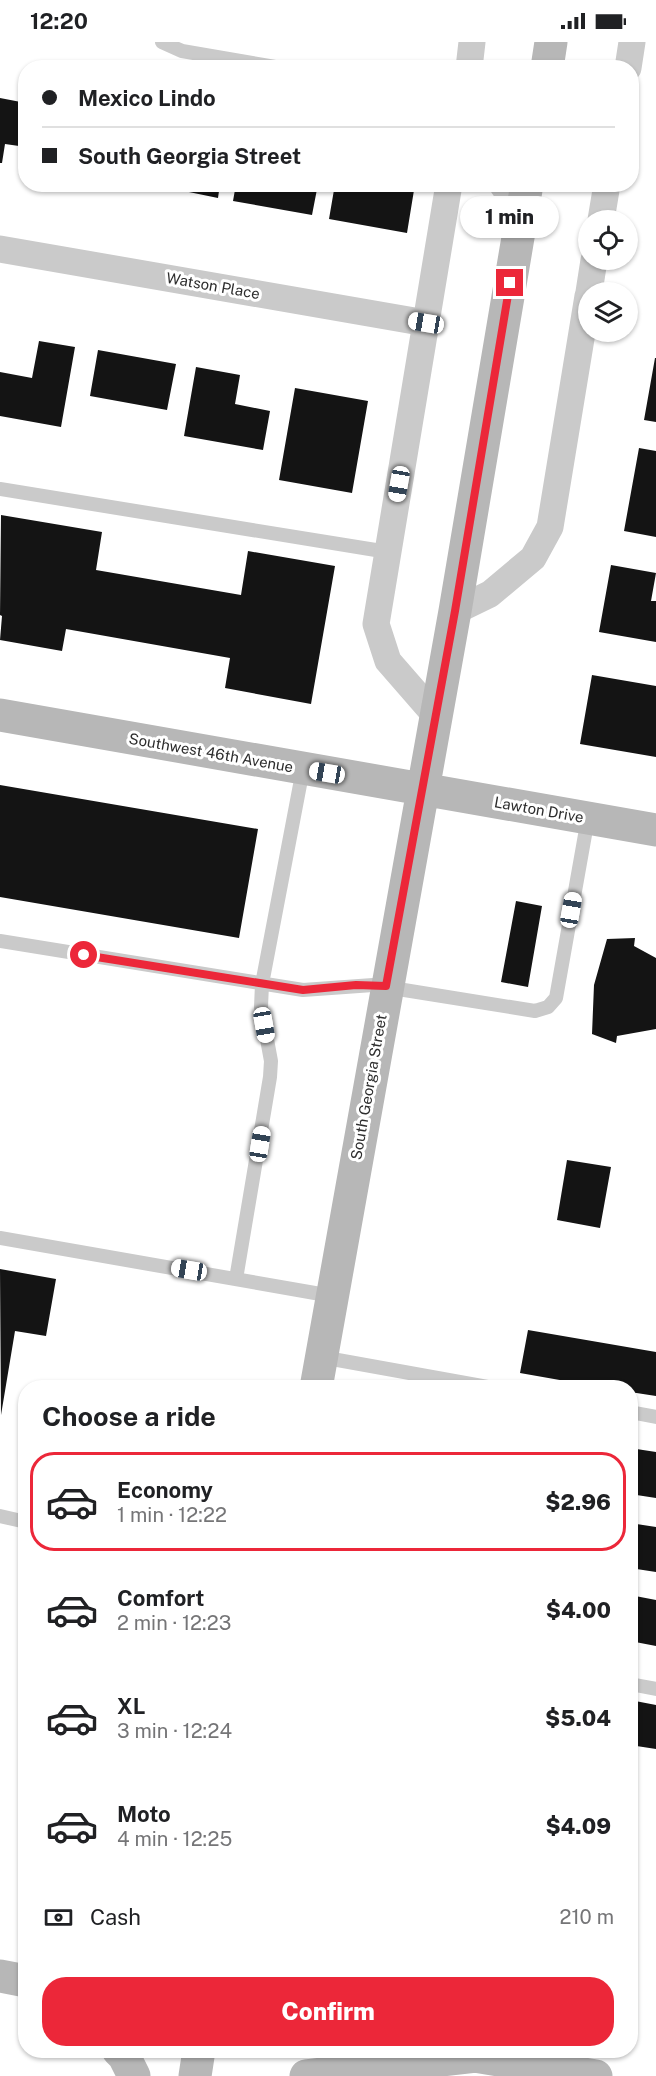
<!DOCTYPE html>
<html lang="en">
<head>
<meta charset="utf-8">
<style>
	:root { --surface:#fff; --page:#f2f2f2; --text:#202124; --muted:#757577; --line:#e0e0e0; --accent:#ec2739 }
	body { margin:0; font-family:"Public Sans",sans-serif; background:var(--page); color:var(--text); height:100vh; display:flex; flex-direction:column; font-size:22px; white-space:nowrap }
	* { box-sizing:border-box; margin:0 }
	p { font-size:20px; color:var(--muted) }
	.icon { flex:none; width:33px; height:33px; fill:none; stroke:currentColor; stroke-width:2; stroke-linecap:round; stroke-linejoin:round }
	.map { position:relative; flex:1; overflow:hidden }
	.side { position:absolute; left:18px; top:1338px; width:620px; height:678px; display:flex; flex-direction:column; background:var(--surface); border-radius:24px; box-shadow:0 2px 4px #0004 }
	.side>* { flex:none }
	.guide { position:absolute; left:18px; top:18px; width:621px; height:132px; border-radius:24px; box-shadow:0 2px 4px #0004; display:grid; align-content:center; height:132px; padding:0 24px; background:var(--surface) }
	.tools { position:absolute; left:578px; top:168px; display:grid; gap:12px }
	.tools a { display:grid; place-items:center; width:60px; height:60px; border-radius:50%; background:var(--surface); box-shadow:0 2px 4px #0004; font-size:30px }
	.end { position:absolute; width:27px; height:27px; margin:-14px; border:8px solid #ec2739; background:#fff; box-shadow:0 0 0 3px #fff }
	.from { border-radius:50% }
	.bubble { position:absolute; height:42px; border-radius:21px; background:var(--surface); box-shadow:0 2px 4px #0004; font-size:20px; font-weight:800; line-height:42px; text-align:center }
	.car { position:absolute; width:18px; height:36px; margin:-18px -9px; border-radius:8px; box-shadow:0 0 4px 2px #0007; background:linear-gradient(#fff 24%,#345 0 40%,#fff 0 76%,#345 0 86%,#fff 0) }
	.guide b { display:flex; align-items:center; gap:21px; height:57px; font-size:22px }
	.guide b+b { border-top:2px solid var(--line) }
	.guide i { width:15px; height:15px; background:var(--text) }
	ul { padding:0; list-style:none }
	li { display:flex; align-items:center; gap:18px; height:99px; margin:0 12px 9px; padding:0 12px; border:3px solid transparent; border-radius:24px }
	li div { flex:1 }
	li b { display:block; font-size:22px }
	li em { font-style:normal; font-weight:800 }
	li.selected { border-color:var(--accent) }
	li>.icon { width:54px; height:54px; stroke-width:1.5 }
	h2 { padding:0 24px; font-size:27px; line-height:72px }
	.pay { display:flex; align-items:center; gap:15px; height:66px; padding:0 24px; font-size:22px }
	.pay p { margin-inline-start:auto }
	.button { display:flex; gap:12px; margin-top:auto; padding:12px 24px }
	.button a { flex:1; height:69px; border-radius:24px; background:var(--accent); color:#fff; font-size:24px; font-weight:800; line-height:69px; text-align:center }
	.status { display:flex; justify-content:space-between; align-items:center; height:42px; padding:0 30px; background:var(--surface); direction:ltr }
	.status svg { height:16px; fill:currentColor }
	.map>svg:first-child { display:block }
	.building { fill:#141414 }
	.lines { fill:none; stroke-linecap:round; stroke-linejoin:round }
	.lane { stroke:#cacaca; stroke-width:14 }
	.street { stroke:#cacaca; stroke-width:27 }
	.secondary { stroke:#b7b7b7; stroke-width:33 }
	.route { stroke:#ec2739; stroke-width:8 }
	.labels { text-anchor:middle; stroke-width:6; stroke-linejoin:round; paint-order:stroke }
	.street-label { font-size:15px; fill:#2d2d2d; stroke:#fff }
</style>
</head>
<body>
<div class="status"><b>12:20</b><svg viewBox="0 0 49 12"><path d="M0 12V9h3v3zM5 12V6h3v6zM10 12V3h3v9zM15 12V0h3v12zM26 1h20v11H26zM47 4h2v5h-2z"/></svg></div>
<div class="map">
<svg width="656" height="2034" viewBox="0 0 656 2034">
	<rect width="100%" height="100%" fill="#fff"/>
	<!-- building -->
	<path class="building" d="M161,19l29,4 -1,3h-29z
		M0,56l26,5v44l-21,-3 -3,19h-2z
		M150,142h70l-2,14z
		M236,142h82l-6,31 -79,-14z
		M335,142h80l-8,49 -78,-14z
		M39,299l36,6 -14,80 -61,-11v-44l32,6z
		M98,308l78,14 -9,46 -77,-14z
		M655,316h1v64l-12,-2z
		M196,325l44,8 -5,29 35,7 -7,39 -79,-14z
		M295,346l73,13 -16,92 -73,-13z
		M639,406l17,3v86l-32,-6z
		M1,473l101,17 -6,38 145,25 7,-44 87,15 -24,138 -86,-16 5,-30 -164,-29 -4,22 -62,-11 2,-24 -2,-1z
		M611,523l45,8 -5,28h5v41l-57,-10z
		M592,633l64,11v71l-76,-13z
		M0,743l258,44 -19,109 -239,-41z
		M516,859l26,5 -14,81 -27,-5z
		M635,896l-1,8 22,12v71l-39,7 -1,7 -24,-9 2,-49 13,-46z
		M567,1118l44,7 -11,61 -43,-8z
		M0,1227l56,10 -10,57 -31,-5 -14,84z
		M528,1288l128,22v44l-26,-4v-4h-25l-85,-15z
		M630,1406l26,4v46l-26,-4z
		M630,1481l26,4v45l-26,-4z
		M630,1553l26,5v46l-26,-5z
		M630,1658l26,5v44l-26,-4z"/>
	<g class="lines">
		<!-- lane -->
		<path class="lane" d="M162,0l20,9 99,17
			M0,447l388,63
			M0,899l303,49 70,-5 162,26 13,-4 8,-9 32,-180
			M0,1196l332,58
			M236,1237l34,-202 1,-16 -10,-54 1,-23 41,-215
			M321,1315l172,31
			M630,1370l26,5
			M0,1474l26,6
			M630,1642l26,5"/>
		<!-- street -->
		<path class="street" d="M469,26l3,-26
			M628,26l4,-26
			M502,142l20,29
			M601,178l6,-36
			M0,207l426,74
			M589,250l5,-32
			M455,569l35,-17 43,-36 17,-31 38,-231
			M435,673l-47,-54 -12,-37 73,-440"/>
		<!-- secondary -->
		<path class="secondary" d="M547,26l4,-26
			M0,673l656,115
			M316,1346l139,-777 72,-427
			M0,1934l26,5
			M118,2008l6,6 10,20
			M456,2011l140,23
			M195,2034l4,-26
			M306,2034l170,-20"/>
	</g>
	<g class="lines">
		<!-- route -->
		<path class="route" d="M84,913l219,35 53,-5 30,1 69,-375 55,-328"/>
	</g>
	<g class="labels">
		<!-- street labels -->
		<g class="street-label">
			<text transform="translate(213 244) rotate(10)" y="5">Watson Place</text>
			<text transform="translate(211 711) rotate(10)" y="5">Southwest 46th Avenue</text>
			<text transform="translate(539 768) rotate(10)" y="5">Lawton Drive</text>
			<text transform="translate(369 1045) rotate(-80)" y="5">South Georgia Street</text>
		</g>
	</g>
</svg>
<div class="tools">
<a><svg class="icon" aria-label="locate" viewBox="0 0 24 24"><circle cx="12" cy="12" r="6"/><path d="M12 2v4M12 18v4M2 12h4M18 12h4"/></svg></a>
<a><svg class="icon" aria-label="layers" viewBox="0 0 24 24"><path d="M12 4l9 5-9 5-9-5zM3 14l9 5 9-5"/></svg></a>
</div>
<i class="end from" style="left:84px;top:913px"></i>
<i class="end" style="left:510px;top:241px"></i>
<div class="bubble" style="left:460px;top:154px;width:99px">1 min</div>
<i class="car" style="left:426px;top:281px;rotate:280deg"></i>
<i class="car" style="left:399px;top:442px;rotate:190deg"></i>
<i class="car" style="left:327px;top:731px;rotate:280deg"></i>
<i class="car" style="left:571px;top:868px;rotate:10deg"></i>
<i class="car" style="left:264px;top:983px;rotate:170deg"></i>
<i class="car" style="left:260px;top:1102px;rotate:9deg"></i>
<i class="car" style="left:189px;top:1228px;rotate:280deg"></i>
<div class="guide">
<b><i class="from"></i>Mexico Lindo</b>
<b><i></i>South Georgia Street</b>
</div>
<section class="side">
<h2>Choose a ride</h2>
<ul>
<li class="selected"><svg class="icon" aria-label="car" viewBox="0 0 24 24"><path d="M5 17H2v-5l4-1 3-4h7l3 4 3 1v5h-3M9 17h6M6 11h13"/><circle cx="7" cy="17" r="2"/><circle cx="17" cy="17" r="2"/></svg><div><b>Economy</b><p>1 min · 12:22</p></div><em>$2.96</em></li>
<li><svg class="icon" aria-label="car" viewBox="0 0 24 24"><path d="M5 17H2v-5l4-1 3-4h7l3 4 3 1v5h-3M9 17h6M6 11h13"/><circle cx="7" cy="17" r="2"/><circle cx="17" cy="17" r="2"/></svg><div><b>Comfort</b><p>2 min · 12:23</p></div><em>$4.00</em></li>
<li><svg class="icon" aria-label="car" viewBox="0 0 24 24"><path d="M5 17H2v-5l4-1 3-4h7l3 4 3 1v5h-3M9 17h6M6 11h13"/><circle cx="7" cy="17" r="2"/><circle cx="17" cy="17" r="2"/></svg><div><b>XL</b><p>3 min · 12:24</p></div><em>$5.04</em></li>
<li><svg class="icon" aria-label="car" viewBox="0 0 24 24"><path d="M5 17H2v-5l4-1 3-4h7l3 4 3 1v5h-3M9 17h6M6 11h13"/><circle cx="7" cy="17" r="2"/><circle cx="17" cy="17" r="2"/></svg><div><b>Moto</b><p>4 min · 12:25</p></div><em>$4.09</em></li>
</ul>
<div class="pay"><svg class="icon" aria-label="cash" viewBox="0 0 24 24"><path d="M3 7h18v10H3z"/><circle cx="12" cy="12" r="2"/></svg>Cash<p>210 m</p></div>
<div class="button"><a>Confirm</a></div>
</section>
</div>
</body>
</html>
